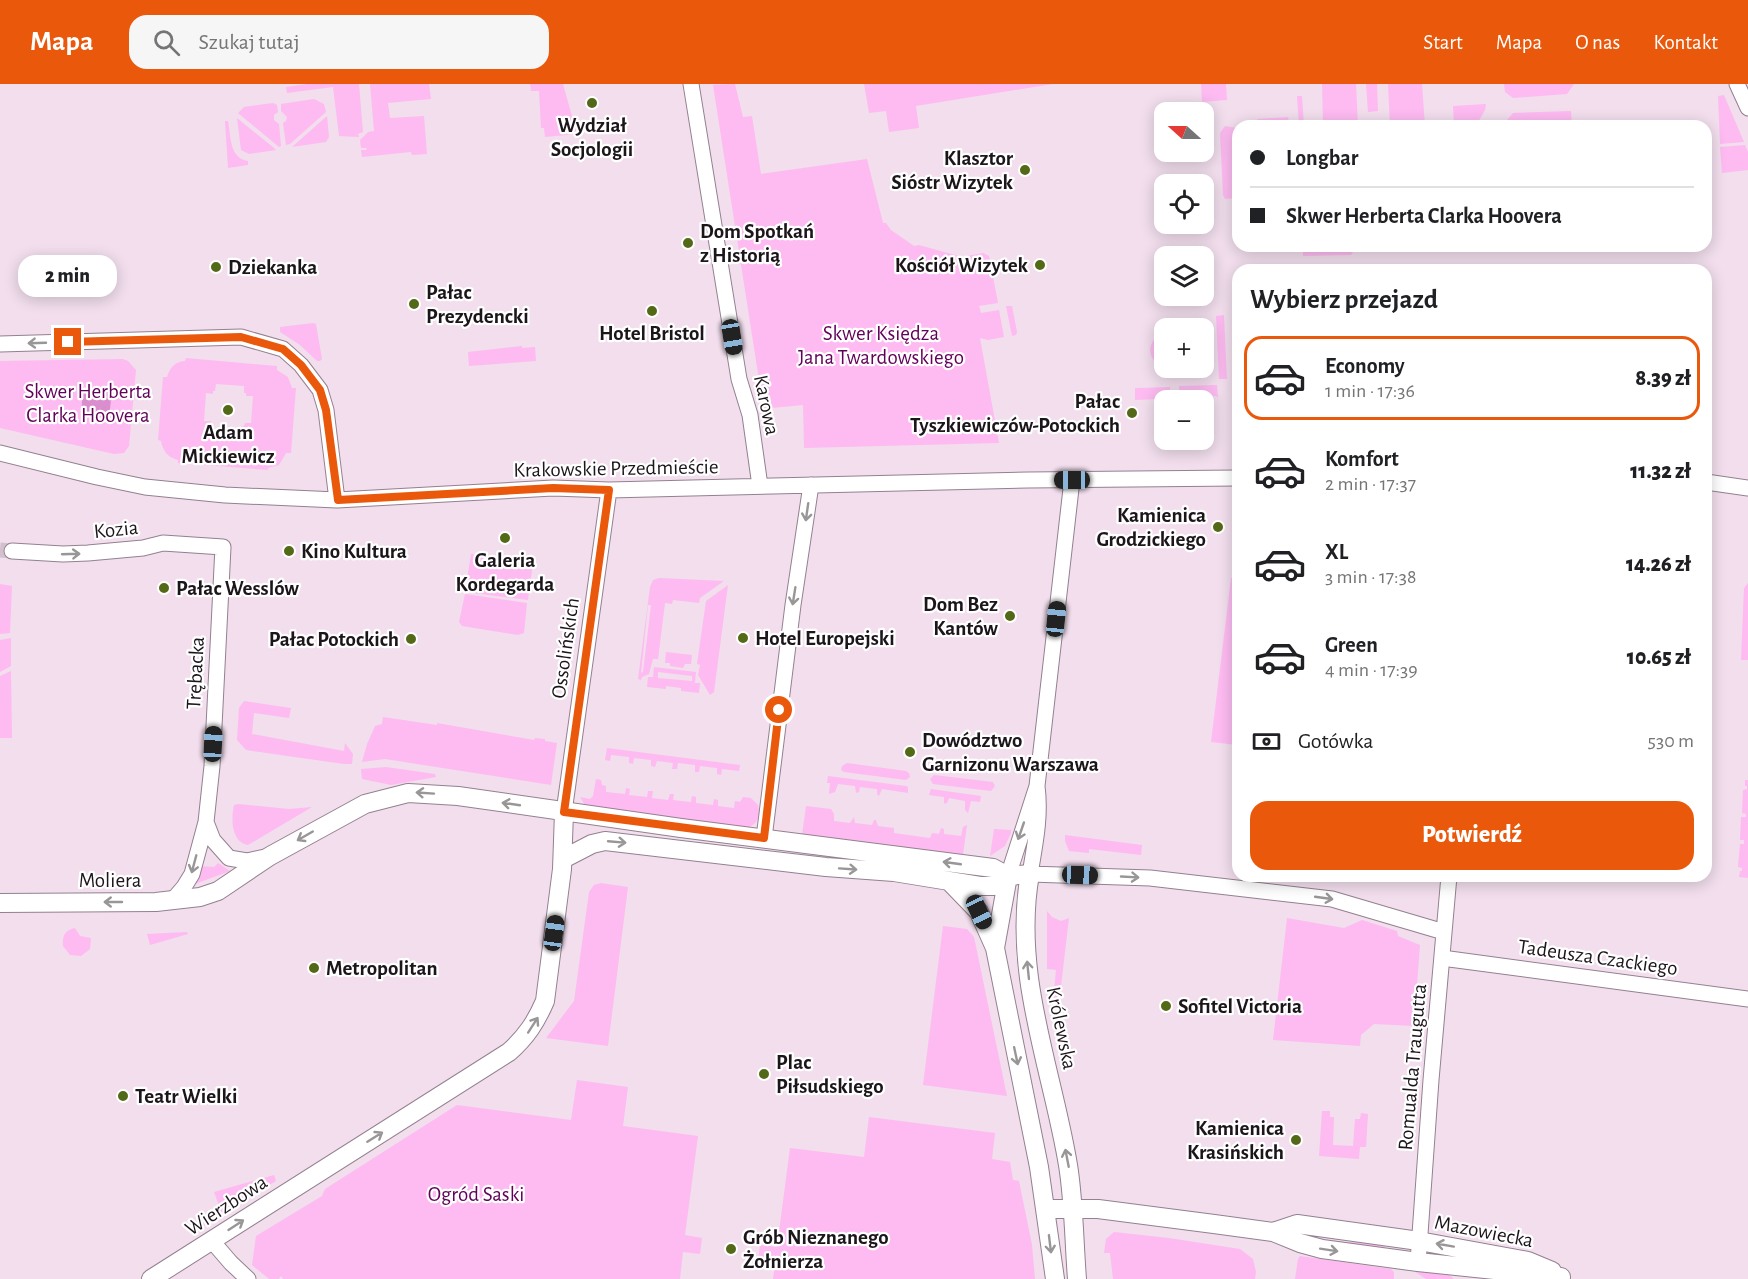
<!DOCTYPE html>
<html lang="pl">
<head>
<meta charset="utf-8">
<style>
	:root { --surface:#fff; --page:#f6f6f6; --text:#202124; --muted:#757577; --line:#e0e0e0; --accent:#ea580c }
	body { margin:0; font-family:"Alegreya Sans",sans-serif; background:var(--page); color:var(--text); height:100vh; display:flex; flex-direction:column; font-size:22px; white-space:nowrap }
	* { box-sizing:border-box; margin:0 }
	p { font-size:20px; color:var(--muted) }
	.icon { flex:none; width:33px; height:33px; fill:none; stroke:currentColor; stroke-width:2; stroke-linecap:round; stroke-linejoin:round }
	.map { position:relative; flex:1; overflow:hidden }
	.side { position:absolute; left:1232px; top:180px; width:480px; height:618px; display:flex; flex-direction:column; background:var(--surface); border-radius:18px; box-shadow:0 3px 15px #0003 }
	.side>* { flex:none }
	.guide { position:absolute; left:1232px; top:36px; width:480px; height:132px; border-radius:18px; box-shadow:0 3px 15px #0003; display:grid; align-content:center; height:132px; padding:0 18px; background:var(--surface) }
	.needle { width:39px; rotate:291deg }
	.controls { position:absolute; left:1154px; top:18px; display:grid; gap:12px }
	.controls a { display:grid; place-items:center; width:60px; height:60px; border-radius:12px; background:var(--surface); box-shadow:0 3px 15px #0003; font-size:30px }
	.end { position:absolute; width:27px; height:27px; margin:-14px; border:8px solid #ea580c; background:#fff; box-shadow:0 0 0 3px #fff }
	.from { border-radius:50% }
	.bubble { position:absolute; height:42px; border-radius:18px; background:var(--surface); box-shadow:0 3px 15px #0003; font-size:20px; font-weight:800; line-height:42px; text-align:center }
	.car { position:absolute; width:18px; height:36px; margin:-18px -9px; border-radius:8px; box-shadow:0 0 4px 2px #0007; background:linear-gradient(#222 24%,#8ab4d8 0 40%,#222 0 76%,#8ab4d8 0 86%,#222 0) }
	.guide b { display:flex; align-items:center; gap:21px; height:57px; font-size:22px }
	.guide b+b { border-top:2px solid var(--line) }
	.guide i { width:15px; height:15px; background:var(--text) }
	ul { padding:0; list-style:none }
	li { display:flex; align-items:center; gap:18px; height:84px; margin:0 12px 9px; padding:0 6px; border:3px solid transparent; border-radius:18px }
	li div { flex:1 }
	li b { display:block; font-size:22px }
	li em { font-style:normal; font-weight:800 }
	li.selected { border-color:var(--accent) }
	li>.icon { width:54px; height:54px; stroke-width:1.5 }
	h2 { padding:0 18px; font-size:27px; line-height:72px }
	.pay { display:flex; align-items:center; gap:15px; height:66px; padding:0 18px; font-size:22px }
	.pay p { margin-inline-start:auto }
	.cta { display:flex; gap:12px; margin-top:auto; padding:12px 18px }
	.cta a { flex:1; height:69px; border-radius:18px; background:var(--accent); color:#fff; font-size:24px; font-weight:800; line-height:69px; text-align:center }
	header { display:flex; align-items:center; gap:36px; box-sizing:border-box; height:84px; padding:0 30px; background:var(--accent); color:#fff }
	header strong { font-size:28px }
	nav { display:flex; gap:33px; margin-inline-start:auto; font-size:21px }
	.search { width:420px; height:54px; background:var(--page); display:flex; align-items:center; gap:15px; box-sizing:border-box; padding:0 21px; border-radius:18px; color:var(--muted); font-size:22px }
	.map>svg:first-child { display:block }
	.green { fill:#fdbbf1; fill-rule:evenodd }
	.water { fill:#da8ecd }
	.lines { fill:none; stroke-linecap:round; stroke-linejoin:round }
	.minor-tunnel { stroke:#d2c0ce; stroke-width:15; stroke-dasharray:15 8; stroke-linecap:butt }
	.minor-casing { stroke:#93818f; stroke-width:17 }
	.tertiary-casing { stroke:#93818f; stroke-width:20 }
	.minor { stroke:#fff; stroke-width:15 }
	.tertiary { stroke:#fff; stroke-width:18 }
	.oneway { stroke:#999698 }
	.route { stroke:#ea580c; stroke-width:8 }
	.poi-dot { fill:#546917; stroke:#fff; stroke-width:2 }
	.labels { text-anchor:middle; stroke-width:4.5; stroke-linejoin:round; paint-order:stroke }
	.poi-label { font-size:21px; font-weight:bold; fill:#1c161b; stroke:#fff; text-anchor:start }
	.park-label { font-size:21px; fill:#620159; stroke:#fff }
	.street-label { font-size:21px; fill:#1c161b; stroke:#fff }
</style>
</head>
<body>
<header>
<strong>Mapa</strong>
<div class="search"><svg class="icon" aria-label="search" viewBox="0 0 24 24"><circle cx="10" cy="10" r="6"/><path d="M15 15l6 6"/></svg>Szukaj tutaj</div>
<nav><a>Start</a><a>Mapa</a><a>O nas</a><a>Kontakt</a></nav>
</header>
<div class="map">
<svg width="1748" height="1195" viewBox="0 0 1748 1195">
	<rect width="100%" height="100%" fill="#f2deed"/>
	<!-- green -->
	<path class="green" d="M307,0h52l4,48 -5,2 1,3 -20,-1 -6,-49 -46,6 -1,-6z
		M370,0h59l2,15 -43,4 2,15 34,-2 3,38 -15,1 -1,-3 -49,5 -1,-7h5l1,-2h-6l-1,-8 8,-8 6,-1z
		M530,0h33l14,50 -32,3 -1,-9h-3l-2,-37h-8z
		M735,0l8,33 9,-1 9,58 106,-15 16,64h3l5,7 23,16 5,-1 43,12 21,-4 6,3 9,47 -19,3 2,7 18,-3 5,27 -16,3 -8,-2 19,105 -195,5 -1,-43 -32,3v3l-7,1 -51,-327z
		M864,0h189l-137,22 3,22 -30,4 -3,-21 -17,2z
		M1201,0h25l1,16 -25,2z
		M1322,0h34l2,42h-35z
		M1366,0h11l1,27 -10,1z
		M1388,0h34l3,42h-35z
		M1504,0h70l-7,10 -54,4 -8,-6z
		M1724,11l20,47 -24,2 -2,-48z
		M1297,12h5l2,30h-5z
		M314,15l10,5 2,8 -36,32 -4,1 -3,-22 3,-2 1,-4 -6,-6v-7z
		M273,19l4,2 1,7 -4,3v5l5,4 2,22 -2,1 -41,-34 6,-6z
		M1486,20l-1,6 -9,16h-22l-1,-20z
		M1571,27l1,15h-70l11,-13z
		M327,32l2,21 -3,5 -34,5z
		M1288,33l2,9h-27l-6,-7z
		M237,34l37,30 2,2 -27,4 -8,-4z
		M225,37h3c3,15 1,37 20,40v4l-20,3z
		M1225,42l12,2v70l-12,1 -2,-4 -3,-62z
		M1745,61l3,7v18l-26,3 -2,-26z
		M1303,162h22l5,5 7,-5h10l6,6 -2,3 -48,1z
		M1012,222l5,26 -1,3 -4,1 -6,-30z
		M1224,231l3,64h-8l-3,-63z
		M313,239l3,1 6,35 -2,2h-3l-17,-16 -20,-13v-5z
		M1164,248v35c-19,-8 -18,-26 0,-35z
		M522,262v2l13,-1 1,14 -67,5 -1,-14z
		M186,274l91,8v4l11,7 4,11h4l-5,65h-5l-7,12 -11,3v2l-90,-7v-3c-11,-3 -15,-9 -17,-19l-3,-1 5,-63h4c3,-10 8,-15 18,-16zM216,300l28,2v7h2v3h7l-2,27h-6l-1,3h-3v6l-28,-1 1,-6 -3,-1v-3h-7l2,-28 7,1v-3h2z
		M123,275l5,2 8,9 -7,76 -5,7 -10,1 -114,-26v-67z
		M1217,301l1,13 -2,-2 -26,2 -1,-7 -10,1v-6z
		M1170,303v5l-11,1 1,6 -25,1v-12z
		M471,470l62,8 -5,38 -63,-8z
		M659,494l65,3 -24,17 -1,5 -26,-3 -1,4 -7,-1 -7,56h-5l-4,15 -7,3 -1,3 -3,-1 12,-92 3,-7zM648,521h3l-8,67 -2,1z
		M1231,494l7,1 -1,166 -26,-3z
		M1748,499v77h-7l3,-72z
		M0,500l12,2 -2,47 -10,1z
		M728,501l-14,107 -4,3 -12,-20 2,-10 -3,-1 9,-63z
		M465,510l62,9 -3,30 -6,2 -56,-9 -3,-4z
		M11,554v28l-11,6v-32z
		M666,568l26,3 -1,9h-6l-2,4 -13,-2v-3h-5z
		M654,583l42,5 -1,11h5l-1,10 -18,-2v-3l-15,-2v3l-19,-2 1,-10h5zM658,588l34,4v5l-34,-3z
		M11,587l1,67h-12v-62z
		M244,617l47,7 -2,10 -35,-5 -2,21 92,17 1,-8 8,11 -1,10h-8l-98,-14 -9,-10 2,-32z
		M383,633l54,8v-2l97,17 1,-2 10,1v2l12,2 -6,42 -166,-26 -23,3 5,-18 8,-18 7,-2z
		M607,664l133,17 -1,6 -17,-2 -1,6 -4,-1v-6l-17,-2 -1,6h-4v-7l-17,-2 -1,6h-5l1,-6 -16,-2 -2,6 -4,-1v-6l-17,-2 -1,6 -4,-1v-6l-18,-2 -1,6 -5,-1z
		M847,679l59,8 3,2 1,4 -4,3 -62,-8 -3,-2 1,-4z
		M386,683l49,7 1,3 -45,8 -29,-6 -1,-10z
		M934,691l59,7 2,4 -4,5 -58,-7 -3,-5z
		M828,692l78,10 2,1v6l-26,-4 -3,7 -2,-2v-5l-17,-2 -1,5 -3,1 -1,-7 -17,-2 -3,8 -6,2 1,-11h-3z
		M596,695l5,1 1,5 4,1v6l19,2 1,-6 4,1 -1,6 18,2 1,-6h5l-1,7 16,2 2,-6h4l-1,6 18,2 1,-6 4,1v6l17,2 1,-6 4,1v6l16,2 1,-7 5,1 3,-5 8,1 7,7c3,11 -1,21 -12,23l-155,-20 -6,-3 -5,-8 10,2 3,-3z
		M1745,696h3v98l-9,-1 1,-6h2v-3l-4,-1 2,-23h4v-4h-4l1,-23h5v-3l-4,-1 1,-23 4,-1v-3h-2z
		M931,705l50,7 -1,6 -9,-1 -3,12 -3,-3v-9l-16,-3 -2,5 -3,1v-7l-15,-2z
		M238,720l51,5 23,-2 -64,38c-17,-3 -17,-26 -14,-40z
		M806,722l25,3 3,5v7l16,2 4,-6 1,6 17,2 2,-5h2l2,6 16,2v5l36,5 2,-5 7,1 2,-6 3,1v5l17,2 2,-9 4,-2 -4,30 -161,-20z
		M994,745l17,1v3l-6,13 -15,10z
		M1065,751l77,10 -1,10 -52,-6v4l-20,-2 -4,-10z
		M218,779l12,8 -35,13 6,-18 13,1z
		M601,799l27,4 -20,159 -62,-8 28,-37 15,-109 5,-7z
		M1047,827l5,6 9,4 8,-3 -10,85 -6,-1 3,-32 -9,-1z
		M1287,834l57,10 18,-8 35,11 1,5 22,9 -6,81 -40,-2 -13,11 -1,11 -87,-6z
		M943,842l24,3 7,8 33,159 -84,-11z
		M75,844l5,8 11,2 -1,11 -9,7 -11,-1 -7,-9c-1,-10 2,-16 12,-18z
		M187,848l1,2 -38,11 -3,-11z
		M577,996l51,7 -5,39 75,10 -13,99 17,3 -2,16 -17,-2 -3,27h-397l-2,-3 -2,3h-10l-17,-14 4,-29 66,-40 3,-7 132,-84 114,15z
		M1322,1027h8v6h4l-1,28 20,1 2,-27h5l1,-6 7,1 -2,33h-6l-1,12 -40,-3z
		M869,1033l126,16 -3,26 18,3 3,18 6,1 13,64 3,34h-262l2,-16 -17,-2 2,-16 17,2 13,-99 74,9z
		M274,1091l2,6 -74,46 -3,-2v-5l21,-12 -6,-16z
		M1114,1148l55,6 71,11 13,10 3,13 -1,7h-142l-3,-26h-6l2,-14z
		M1301,1152l45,6h39l-1,11z
		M1300,1172l91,13 3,3v7h-99l3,-20z
		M1411,1185l36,4 7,6h-28z"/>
	<!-- water -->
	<path class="water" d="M83,305l29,2 -3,27 -28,-2z"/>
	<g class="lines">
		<!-- minor-tunnel -->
		<path class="minor-tunnel" d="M0,466l12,1"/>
		<defs>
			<path id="minor" d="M691,0l48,295 11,36 10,71
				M1737,0l11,24
				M0,260l241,-7 42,12 18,16 19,25 6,20 11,90
				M0,369l97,24 48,10 80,8 112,5 216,-12 56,2 419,-10 210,-2
				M1706,398l42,6
				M12,467l51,3 25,-1 55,-5 20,-5 60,4 -11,219 -6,56 -14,52 -8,13 -12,14
				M1037,702c4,30 -2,58 -7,88l120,4 182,21 112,33
				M564,728l45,-322
				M206,738l7,18 16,18 18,3 18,-4
				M764,754l29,-233 18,-120
				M1008,792l29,-90 35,-306
				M1442,874l306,41
				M212,1157l19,22 17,16
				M1418,1178l13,-182 18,-204"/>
			<path id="tertiary" d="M563,775l29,-15 13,-3 221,26 68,5 86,14h14l14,-10 22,-2c-18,100 22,194 38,291 6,37 6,77 9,114
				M950,798l29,30 16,36 44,219 16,112
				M0,819l156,-1 44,-5 18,-6 52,-35 95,-52 43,-11 50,3 223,32 312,40 15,8
				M995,864l13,-72
				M1046,1125h52l116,15 59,8 27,11 22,6 96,13 143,15
				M1273,1148l24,-8 122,17 109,20 24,10
				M151,1195l358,-227c17,-15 27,-30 36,-51l17,-132 2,-57"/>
		</defs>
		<!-- minor casing -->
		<use href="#minor" class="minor-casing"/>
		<!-- tertiary casing -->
		<use href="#tertiary" class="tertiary-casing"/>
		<!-- minor -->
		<use href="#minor" class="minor"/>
		<!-- tertiary -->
		<use href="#tertiary" class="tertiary"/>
	</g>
	<!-- one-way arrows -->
	<defs><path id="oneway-shaft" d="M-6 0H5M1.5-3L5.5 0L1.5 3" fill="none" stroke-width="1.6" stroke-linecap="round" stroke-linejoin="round" transform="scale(1.5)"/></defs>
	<g class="oneway">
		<use href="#oneway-shaft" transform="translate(37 259) rotate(178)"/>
		<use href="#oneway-shaft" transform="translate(807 428) rotate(98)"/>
		<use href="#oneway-shaft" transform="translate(71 470) rotate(-2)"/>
		<use href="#oneway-shaft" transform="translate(794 512) rotate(99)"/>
		<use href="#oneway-shaft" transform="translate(425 709) rotate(-176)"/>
		<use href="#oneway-shaft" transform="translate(511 720) rotate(-172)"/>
		<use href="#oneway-shaft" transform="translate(1021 747) rotate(109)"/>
		<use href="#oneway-shaft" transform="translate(305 752) rotate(150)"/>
		<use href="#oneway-shaft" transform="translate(617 758) rotate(5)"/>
		<use href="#oneway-shaft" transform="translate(952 779) rotate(-172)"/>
		<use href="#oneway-shaft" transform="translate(194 780) rotate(105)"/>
		<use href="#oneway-shaft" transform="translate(848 785) rotate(4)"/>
		<use href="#oneway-shaft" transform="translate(1130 793) rotate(3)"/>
		<use href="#oneway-shaft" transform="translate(1324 814) rotate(8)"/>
		<use href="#oneway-shaft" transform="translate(113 818) rotate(180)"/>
		<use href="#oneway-shaft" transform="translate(1028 886) rotate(-96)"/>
		<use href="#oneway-shaft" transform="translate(533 941) rotate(-57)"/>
		<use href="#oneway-shaft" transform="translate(1016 972) rotate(78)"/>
		<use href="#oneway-shaft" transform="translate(375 1053) rotate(-32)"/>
		<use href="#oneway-shaft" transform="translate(1067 1074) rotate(-101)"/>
		<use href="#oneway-shaft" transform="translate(236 1141) rotate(-33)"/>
		<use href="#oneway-shaft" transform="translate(1050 1160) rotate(83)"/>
		<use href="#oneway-shaft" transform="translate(1445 1161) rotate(-170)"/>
		<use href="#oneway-shaft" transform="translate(1329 1166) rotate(9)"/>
	</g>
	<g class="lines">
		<!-- route -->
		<path class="route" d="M68,258l173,-5 42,12 18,16 19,25 6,20 12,90 215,-12 56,2 -45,322 200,26 15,-128"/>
	</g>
	<!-- markers -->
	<g class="poi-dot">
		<circle cx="592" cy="19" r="6"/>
		<circle cx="1025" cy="86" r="6"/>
		<circle cx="688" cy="159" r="6"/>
		<circle cx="1040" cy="181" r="6"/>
		<circle cx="216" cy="183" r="6"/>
		<circle cx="414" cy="220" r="6"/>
		<circle cx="652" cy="227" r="6"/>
		<circle cx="228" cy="326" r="6"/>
		<circle cx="1132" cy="329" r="6"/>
		<circle cx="1218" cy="443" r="6"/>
		<circle cx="505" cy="454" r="6"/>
		<circle cx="289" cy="467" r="6"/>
		<circle cx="164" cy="504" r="6"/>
		<circle cx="1010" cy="532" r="6"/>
		<circle cx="743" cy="554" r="6"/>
		<circle cx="411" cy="555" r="6"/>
		<circle cx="910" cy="668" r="6"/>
		<circle cx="314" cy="884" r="6"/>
		<circle cx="1166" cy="922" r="6"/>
		<circle cx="764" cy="990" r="6"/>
		<circle cx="123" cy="1012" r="6"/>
		<circle cx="1296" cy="1056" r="6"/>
		<circle cx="731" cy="1165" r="6"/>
	</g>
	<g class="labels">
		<!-- poi labels -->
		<g class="poi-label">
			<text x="592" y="48" text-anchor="middle">Wydział<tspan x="592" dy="24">Socjologii</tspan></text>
			<text x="1013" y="81" text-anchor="end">Klasztor<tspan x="1013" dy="24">Sióstr Wizytek</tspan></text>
			<text x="700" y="154">Dom Spotkań<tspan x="700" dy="24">z Historią</tspan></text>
			<text x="1028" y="188" text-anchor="end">Kościół Wizytek</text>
			<text x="228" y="190">Dziekanka</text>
			<text x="426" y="215">Pałac<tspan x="426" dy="24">Prezydencki</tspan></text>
			<text x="652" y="256" text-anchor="middle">Hotel Bristol</text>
			<text x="1120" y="324" text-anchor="end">Pałac<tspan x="1120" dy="24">Tyszkiewiczów-Potockich</tspan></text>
			<text x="228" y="355" text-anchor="middle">Adam<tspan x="228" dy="24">Mickiewicz</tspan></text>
			<text x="1206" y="438" text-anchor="end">Kamienica<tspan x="1206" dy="24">Grodzickiego</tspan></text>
			<text x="301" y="474">Kino Kultura</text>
			<text x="505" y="483" text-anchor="middle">Galeria<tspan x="505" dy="24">Kordegarda</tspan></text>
			<text x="176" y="511">Pałac Wesslów</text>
			<text x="998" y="527" text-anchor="end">Dom Bez<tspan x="998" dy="24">Kantów</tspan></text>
			<text x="755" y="561">Hotel Europejski</text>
			<text x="399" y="562" text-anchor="end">Pałac Potockich</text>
			<text x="922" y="663">Dowództwo<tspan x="922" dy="24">Garnizonu Warszawa</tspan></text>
			<text x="326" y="891">Metropolitan</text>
			<text x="1178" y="929">Sofitel Victoria</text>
			<text x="776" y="985">Plac<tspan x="776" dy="24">Piłsudskiego</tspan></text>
			<text x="135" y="1019">Teatr Wielki</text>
			<text x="1284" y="1051" text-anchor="end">Kamienica<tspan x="1284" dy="24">Krasińskich</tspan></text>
			<text x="743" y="1160">Grób Nieznanego<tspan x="743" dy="24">Żołnierza</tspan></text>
		</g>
		<!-- park labels -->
		<g class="park-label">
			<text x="881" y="256">Skwer Księdza<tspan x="881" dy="24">Jana Twardowskiego</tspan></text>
			<text x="88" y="314">Skwer Herberta<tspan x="88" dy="24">Clarka Hoovera</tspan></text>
			<text x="476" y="1117">Ogród Saski</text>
		</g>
		<!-- street labels -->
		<g class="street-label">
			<text transform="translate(767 321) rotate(78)" y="7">Karowa</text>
			<text transform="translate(616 384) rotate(-1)" y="7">Krakowskie Przedmieście</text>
			<text transform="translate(116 445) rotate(-6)" y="7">Kozia</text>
			<text transform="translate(565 564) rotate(-82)" y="7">Ossolińskich</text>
			<text transform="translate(195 589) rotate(-87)" y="7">Trębacka</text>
			<text x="110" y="803">Moliera</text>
			<text transform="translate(1598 873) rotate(8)" y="7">Tadeusza Czackiego</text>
			<text transform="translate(1062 944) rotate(78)" y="7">Królewska</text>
			<text transform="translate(1412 983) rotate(-85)" y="7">Romualda Traugutta</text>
			<text transform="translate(226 1121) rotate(-33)" y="7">Wierzbowa</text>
			<text transform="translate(1484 1147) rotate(11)" y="7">Mazowiecka</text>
		</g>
	</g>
</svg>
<div class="controls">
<a><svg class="needle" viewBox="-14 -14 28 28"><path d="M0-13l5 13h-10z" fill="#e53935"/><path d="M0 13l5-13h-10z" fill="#757577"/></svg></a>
<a><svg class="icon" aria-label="locate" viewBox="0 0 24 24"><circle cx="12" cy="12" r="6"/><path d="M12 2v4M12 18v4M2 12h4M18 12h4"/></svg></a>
<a><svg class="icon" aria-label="layers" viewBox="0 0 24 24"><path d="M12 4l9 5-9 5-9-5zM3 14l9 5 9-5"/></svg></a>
<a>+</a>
<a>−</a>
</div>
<i class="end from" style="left:779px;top:626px"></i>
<i class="end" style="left:68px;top:258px"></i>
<div class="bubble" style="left:18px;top:171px;width:99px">2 min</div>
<i class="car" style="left:732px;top:253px;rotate:171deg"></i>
<i class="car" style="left:1072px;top:396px;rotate:270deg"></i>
<i class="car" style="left:1056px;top:535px;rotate:6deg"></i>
<i class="car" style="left:213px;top:660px;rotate:3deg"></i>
<i class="car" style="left:1080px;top:791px;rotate:92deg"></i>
<i class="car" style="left:979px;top:828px;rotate:155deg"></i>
<i class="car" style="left:554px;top:849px;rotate:8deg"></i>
<div class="guide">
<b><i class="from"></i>Longbar</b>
<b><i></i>Skwer Herberta Clarka Hoovera</b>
</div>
<section class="side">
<h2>Wybierz przejazd</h2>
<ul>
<li class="selected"><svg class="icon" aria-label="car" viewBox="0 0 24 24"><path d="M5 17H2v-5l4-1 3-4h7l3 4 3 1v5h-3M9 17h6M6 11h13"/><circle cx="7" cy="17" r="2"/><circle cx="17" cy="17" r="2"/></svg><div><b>Economy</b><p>1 min · 17:36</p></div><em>8.39 zł</em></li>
<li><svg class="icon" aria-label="car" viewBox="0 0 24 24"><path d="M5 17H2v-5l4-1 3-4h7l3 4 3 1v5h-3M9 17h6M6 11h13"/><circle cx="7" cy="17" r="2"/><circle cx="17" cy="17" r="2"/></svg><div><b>Komfort</b><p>2 min · 17:37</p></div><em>11.32 zł</em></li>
<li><svg class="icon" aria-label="car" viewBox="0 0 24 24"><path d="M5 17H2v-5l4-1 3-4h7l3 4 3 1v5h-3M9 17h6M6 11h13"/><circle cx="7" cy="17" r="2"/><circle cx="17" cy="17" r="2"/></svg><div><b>XL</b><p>3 min · 17:38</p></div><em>14.26 zł</em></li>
<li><svg class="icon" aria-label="car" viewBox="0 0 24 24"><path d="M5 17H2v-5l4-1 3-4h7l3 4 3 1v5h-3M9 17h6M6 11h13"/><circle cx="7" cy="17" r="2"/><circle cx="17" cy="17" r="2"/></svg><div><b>Green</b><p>4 min · 17:39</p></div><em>10.65 zł</em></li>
</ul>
<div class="pay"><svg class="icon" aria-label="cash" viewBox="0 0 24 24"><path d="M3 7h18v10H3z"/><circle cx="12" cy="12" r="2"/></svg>Gotówka<p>530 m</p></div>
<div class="cta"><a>Potwierdź</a></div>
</section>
</div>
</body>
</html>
